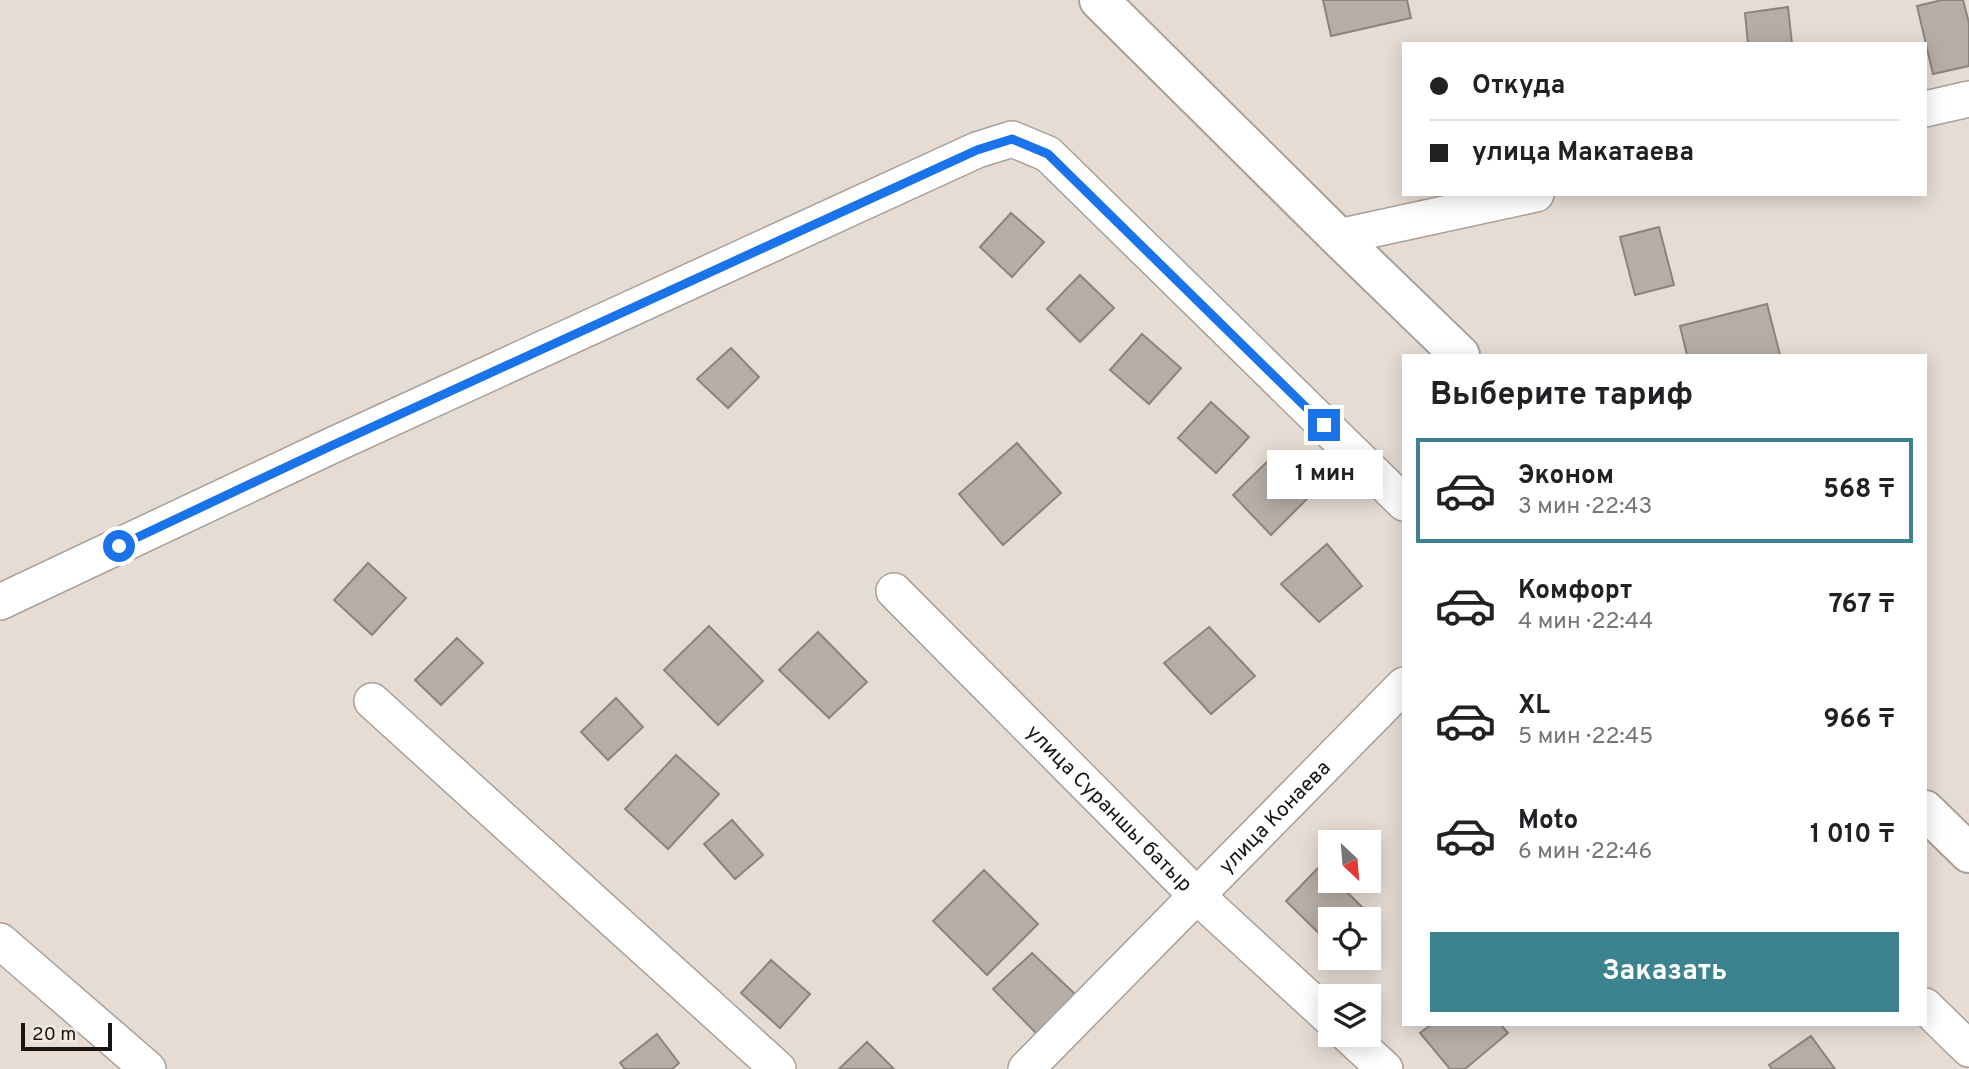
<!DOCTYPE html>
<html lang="ru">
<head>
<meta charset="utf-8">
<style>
	:root { --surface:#fff; --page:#f6f6f6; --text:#202124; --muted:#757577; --line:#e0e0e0; --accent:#3d828f }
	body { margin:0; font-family:Overpass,sans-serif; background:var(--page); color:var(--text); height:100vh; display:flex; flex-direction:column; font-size:26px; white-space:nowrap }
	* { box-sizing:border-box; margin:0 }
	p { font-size:23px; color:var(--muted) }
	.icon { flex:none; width:38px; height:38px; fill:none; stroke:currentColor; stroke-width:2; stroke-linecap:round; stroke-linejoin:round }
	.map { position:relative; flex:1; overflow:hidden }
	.panel { position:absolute; left:1402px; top:354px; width:525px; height:672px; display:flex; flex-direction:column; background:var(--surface); border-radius:0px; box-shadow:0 4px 18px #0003 }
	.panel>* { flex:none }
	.guide { position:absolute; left:1402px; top:42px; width:525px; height:154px; border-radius:0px; box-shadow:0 4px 18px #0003; display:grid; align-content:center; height:154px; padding:0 28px; background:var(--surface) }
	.needle { width:46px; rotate:154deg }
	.controls { position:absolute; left:1318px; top:830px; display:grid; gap:14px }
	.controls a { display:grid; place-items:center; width:63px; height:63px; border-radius:0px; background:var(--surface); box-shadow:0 4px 18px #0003; font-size:35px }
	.scale { position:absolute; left:21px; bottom:18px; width:91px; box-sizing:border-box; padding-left:7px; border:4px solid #191513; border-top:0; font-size:19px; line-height:24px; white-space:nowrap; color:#191513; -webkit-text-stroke:5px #f3e9e1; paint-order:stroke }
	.end { position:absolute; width:32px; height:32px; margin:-16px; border:9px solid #1a73e8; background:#fff; box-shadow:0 0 0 4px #fff }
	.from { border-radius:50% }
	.bubble { position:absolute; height:49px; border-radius:0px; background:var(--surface); box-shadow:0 4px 18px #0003; font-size:23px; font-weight:700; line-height:49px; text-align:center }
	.guide b { display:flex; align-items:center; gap:24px; height:66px; font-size:26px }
	.guide b+b { border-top:2px solid var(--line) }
	.guide i { width:18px; height:18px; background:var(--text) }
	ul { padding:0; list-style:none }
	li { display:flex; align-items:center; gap:21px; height:105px; margin:0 14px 10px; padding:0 14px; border:4px solid transparent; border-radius:0px }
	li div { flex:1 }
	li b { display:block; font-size:26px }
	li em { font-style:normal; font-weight:700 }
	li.on { border-color:var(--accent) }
	li>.icon { width:63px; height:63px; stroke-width:1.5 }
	h2 { padding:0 28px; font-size:32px; line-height:84px }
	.action { display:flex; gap:14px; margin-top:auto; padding:14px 28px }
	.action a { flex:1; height:80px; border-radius:0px; background:var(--accent); color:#fff; font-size:28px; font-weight:700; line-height:80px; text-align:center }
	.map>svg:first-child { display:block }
	.building { fill:#b6ada6; stroke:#8c847c; stroke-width:2 }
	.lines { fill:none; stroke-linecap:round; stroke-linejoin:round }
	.minor-casing { stroke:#a9a098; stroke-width:38 }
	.tertiary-casing { stroke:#a9a098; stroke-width:42 }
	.minor { stroke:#fff; stroke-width:35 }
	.tertiary { stroke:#fff; stroke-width:38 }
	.route { stroke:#1a73e8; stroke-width:9 }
	.labels { text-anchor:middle; stroke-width:7; stroke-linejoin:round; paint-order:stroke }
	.street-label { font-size:21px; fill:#191513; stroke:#f3e9e1 }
</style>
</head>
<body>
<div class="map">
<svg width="1969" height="1069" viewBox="0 0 1969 1069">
	<rect width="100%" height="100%" fill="#e6dcd4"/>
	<!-- building -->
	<path class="building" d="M1323,0h84l4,18 -80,18z
		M1942,0h21l6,23v43l-36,8 -16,-68z
		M1788,7l4,37h-44l-3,-31z
		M1011,213l33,29 -32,35 -32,-30z
		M1659,227l15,58 -39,10 -15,-58z
		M1080,275l34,33 -34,34 -33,-33z
		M1767,304l13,51h-93l-7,-29z
		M1142,334l39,34 -32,36 -39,-34z
		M731,348l28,29 -31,31 -31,-29z
		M1211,402l38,35 -33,36 -38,-35z
		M1017,443l44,50 -58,52 -44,-51z
		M1272,457l38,39 -39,39 -38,-40z
		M1327,544l35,42 -43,36 -38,-38z
		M368,563l38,35 -34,37 -38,-35z
		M709,626l54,55 -45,44 -54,-55z
		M1209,627l46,49 -44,38 -47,-51z
		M818,632l49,50 -38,36 -50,-48z
		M457,638l26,25 -42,42 -26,-25z
		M616,698l27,29 -35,33 -27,-28z
		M676,755l43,39 -51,55 -43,-40z
		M732,820l31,35 -28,24 -31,-35z
		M1320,866l10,10v4h5l29,29 -9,10h-25v25l-44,-43z
		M984,870l54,54 -51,51 -54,-54z
		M1032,953l45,43 -39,39 -45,-46z
		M771,960l39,34 -30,34 -39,-35z
		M1432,1024h68l8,9 -43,36h-15l-30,-36z
		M657,1034l22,29 -7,6h-47l-5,-6z
		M1811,1036l24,33h-63l-3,-4z
		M867,1042l27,27h-55z"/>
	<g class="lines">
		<defs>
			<g id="minor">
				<path d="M1925,109l44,-10"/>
				<path d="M1338,237l198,-43"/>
				<path id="s1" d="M894,591l302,304 134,123"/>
				<path d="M0,602l333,-157 644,-295 35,-11 36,15 356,349"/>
				<path d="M372,701l406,368"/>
				<path d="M0,941l148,128"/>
				<path d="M1925,1006l44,43"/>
				<path d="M1347,1034l38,35"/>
				<path id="s2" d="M1026,1069l378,-384"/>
			</g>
			<path id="tertiary" d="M1099,0l239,237 122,118
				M1925,810l44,43"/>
		</defs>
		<!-- minor casing -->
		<use href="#minor" class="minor-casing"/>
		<!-- tertiary casing -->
		<use href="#tertiary" class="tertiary-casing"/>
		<!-- minor -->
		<use href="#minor" class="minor"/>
		<!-- tertiary -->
		<use href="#tertiary" class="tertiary"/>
	</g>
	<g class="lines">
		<!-- route -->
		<path class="route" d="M119,546l214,-101 644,-295 35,-11 36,15 276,271"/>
	</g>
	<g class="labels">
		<!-- street labels -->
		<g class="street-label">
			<text dy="7" stroke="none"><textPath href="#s1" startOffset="306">улица Сураншы батыр</textPath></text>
			<text dy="7" stroke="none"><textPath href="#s2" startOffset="354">улица Конаева</textPath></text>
		</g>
	</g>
</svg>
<div class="controls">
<a><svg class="needle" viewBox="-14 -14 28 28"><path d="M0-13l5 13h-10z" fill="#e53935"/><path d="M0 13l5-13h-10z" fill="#757577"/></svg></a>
<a><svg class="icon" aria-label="locate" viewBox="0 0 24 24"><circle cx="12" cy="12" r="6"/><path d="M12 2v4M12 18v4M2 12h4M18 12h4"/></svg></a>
<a><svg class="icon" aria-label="layers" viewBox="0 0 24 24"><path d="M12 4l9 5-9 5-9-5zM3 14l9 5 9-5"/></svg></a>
</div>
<div class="scale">20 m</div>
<i class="end from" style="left:119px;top:546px"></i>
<i class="end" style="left:1324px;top:425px"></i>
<div class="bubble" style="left:1267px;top:450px;width:116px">1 мин</div>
<div class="guide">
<b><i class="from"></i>Откуда</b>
<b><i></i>улица Макатаева</b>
</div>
<section class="panel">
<h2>Выберите тариф</h2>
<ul>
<li class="on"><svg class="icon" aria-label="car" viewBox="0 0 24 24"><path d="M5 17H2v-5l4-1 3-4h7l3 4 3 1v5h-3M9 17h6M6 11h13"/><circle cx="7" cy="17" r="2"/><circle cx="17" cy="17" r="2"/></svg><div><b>Эконом</b><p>3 мин · 22:43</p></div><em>568 ₸</em></li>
<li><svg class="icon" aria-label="car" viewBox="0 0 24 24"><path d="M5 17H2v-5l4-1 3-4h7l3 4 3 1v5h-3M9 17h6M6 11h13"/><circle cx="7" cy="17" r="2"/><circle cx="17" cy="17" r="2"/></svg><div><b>Комфорт</b><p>4 мин · 22:44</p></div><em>767 ₸</em></li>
<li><svg class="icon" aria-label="car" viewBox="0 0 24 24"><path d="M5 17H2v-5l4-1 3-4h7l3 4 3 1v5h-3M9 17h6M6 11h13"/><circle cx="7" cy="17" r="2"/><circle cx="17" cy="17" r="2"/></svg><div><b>XL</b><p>5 мин · 22:45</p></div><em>966 ₸</em></li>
<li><svg class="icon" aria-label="car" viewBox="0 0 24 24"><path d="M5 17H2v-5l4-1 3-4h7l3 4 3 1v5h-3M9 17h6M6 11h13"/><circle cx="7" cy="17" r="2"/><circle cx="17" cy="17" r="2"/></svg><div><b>Moto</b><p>6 мин · 22:46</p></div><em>1 010 ₸</em></li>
</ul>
<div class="action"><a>Заказать</a></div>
</section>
</div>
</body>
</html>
